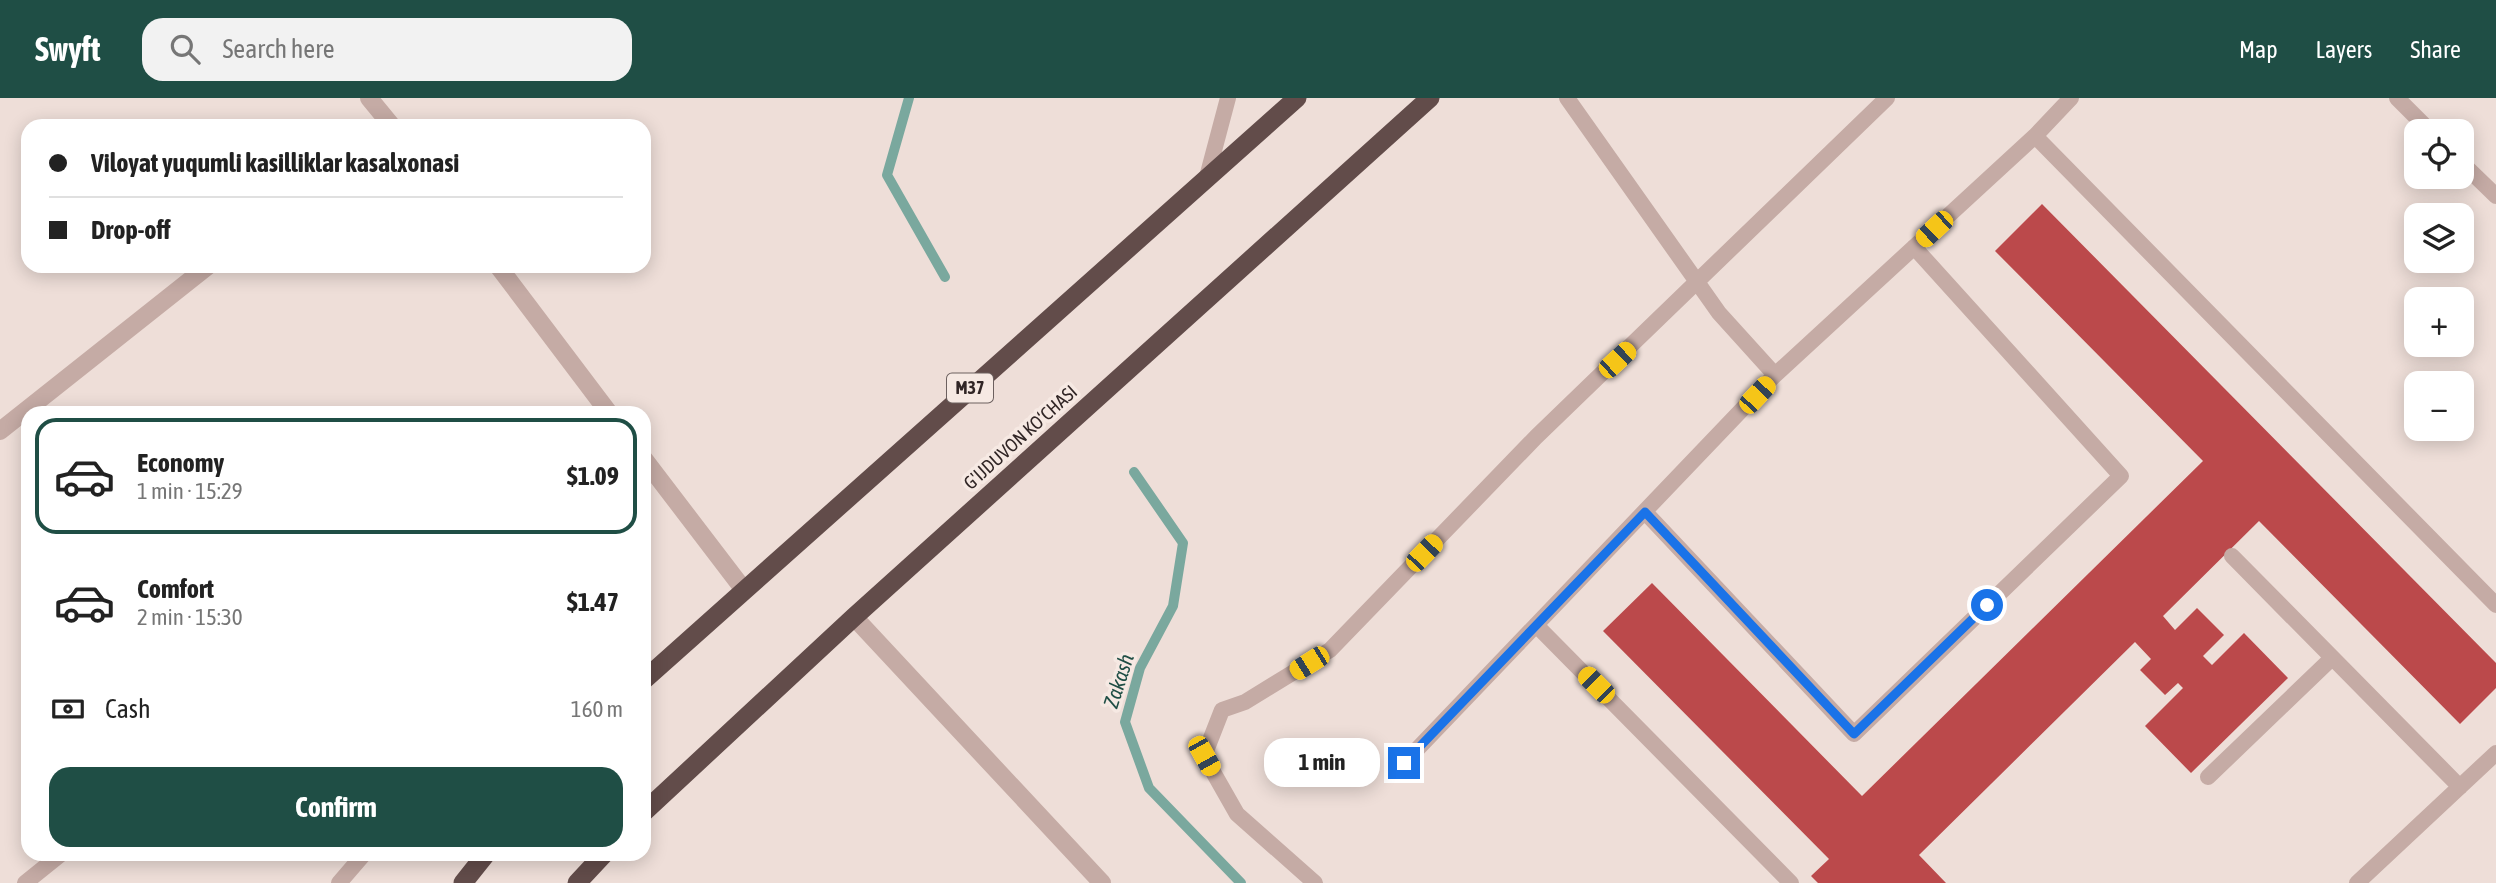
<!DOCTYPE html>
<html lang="en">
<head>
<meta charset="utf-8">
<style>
	:root { --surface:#fff; --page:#f2f2f2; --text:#222; --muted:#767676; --line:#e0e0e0; --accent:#1f4e45 }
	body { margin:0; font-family:"Asap Condensed",sans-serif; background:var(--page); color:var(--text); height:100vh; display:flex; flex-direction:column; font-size:26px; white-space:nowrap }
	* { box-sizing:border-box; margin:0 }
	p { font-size:23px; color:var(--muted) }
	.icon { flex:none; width:38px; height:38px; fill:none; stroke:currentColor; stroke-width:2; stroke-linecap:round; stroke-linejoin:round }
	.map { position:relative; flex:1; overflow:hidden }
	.sheet { position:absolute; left:21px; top:308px; width:630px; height:455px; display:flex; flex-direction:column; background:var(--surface); border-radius:21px; box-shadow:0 4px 18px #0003 }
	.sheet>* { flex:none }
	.guide { position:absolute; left:21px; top:21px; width:630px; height:154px; border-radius:21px; box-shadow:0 4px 18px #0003; display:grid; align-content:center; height:154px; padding:0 28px; background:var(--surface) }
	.buttons { position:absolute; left:2404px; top:21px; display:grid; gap:14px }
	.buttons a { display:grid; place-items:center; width:70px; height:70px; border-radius:14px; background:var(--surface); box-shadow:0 4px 18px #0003; font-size:35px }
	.end { position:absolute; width:32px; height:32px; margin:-16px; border:9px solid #1a73e8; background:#fff; box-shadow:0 0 0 4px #fff }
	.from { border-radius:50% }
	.bubble { position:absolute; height:49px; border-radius:21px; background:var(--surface); box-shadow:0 4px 18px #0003; font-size:23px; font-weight:700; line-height:49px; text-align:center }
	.car { position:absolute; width:21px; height:42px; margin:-21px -10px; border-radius:9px; box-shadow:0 0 5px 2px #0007; background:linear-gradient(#f5c518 24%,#345 0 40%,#f5c518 0 76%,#345 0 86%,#f5c518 0) }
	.guide b { display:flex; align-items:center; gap:24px; height:66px; font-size:26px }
	.guide b+b { border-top:2px solid var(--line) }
	.guide i { width:18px; height:18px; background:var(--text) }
	ul { padding:12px 0 0; list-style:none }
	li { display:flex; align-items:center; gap:21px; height:116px; margin:0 14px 10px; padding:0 14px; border:4px solid transparent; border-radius:21px }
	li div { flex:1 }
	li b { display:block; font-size:26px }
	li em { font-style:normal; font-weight:700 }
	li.selected { border-color:var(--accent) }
	li>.icon { width:63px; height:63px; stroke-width:1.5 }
	.pay { display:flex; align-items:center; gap:18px; height:77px; padding:0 28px; font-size:26px }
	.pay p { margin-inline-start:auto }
	.cta { display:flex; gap:14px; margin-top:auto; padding:14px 28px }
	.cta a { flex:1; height:80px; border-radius:21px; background:var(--accent); color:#fff; font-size:28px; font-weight:700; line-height:80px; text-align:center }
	header { display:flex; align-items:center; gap:42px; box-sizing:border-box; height:98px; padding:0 35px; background:var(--accent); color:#fff }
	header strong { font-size:33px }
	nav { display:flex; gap:38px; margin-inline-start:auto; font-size:24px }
	.search { width:490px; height:63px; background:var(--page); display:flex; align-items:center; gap:18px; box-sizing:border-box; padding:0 24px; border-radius:21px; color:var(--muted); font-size:26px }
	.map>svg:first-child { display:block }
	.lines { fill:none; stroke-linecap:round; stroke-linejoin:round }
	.stream { stroke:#7aa89e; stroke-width:10 }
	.building { fill:#bb494b }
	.service { stroke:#c5aba5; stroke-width:16 }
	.minor { stroke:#c5aba5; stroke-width:18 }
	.tertiary { stroke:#c5aba5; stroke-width:18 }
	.trunk { stroke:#624c4a; stroke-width:19 }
	.route { stroke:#1a73e8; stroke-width:9 }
	.labels { text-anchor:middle; stroke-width:7; stroke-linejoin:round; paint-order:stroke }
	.shield { fill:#f6e9e3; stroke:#6c605f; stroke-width:2 }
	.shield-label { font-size:18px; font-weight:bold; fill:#312626 }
	.street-label { font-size:19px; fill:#312626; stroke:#f6e9e3 }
	.water-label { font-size:21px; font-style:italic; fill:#1f4e45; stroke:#f6e9e3 }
</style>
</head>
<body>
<header>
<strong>Swyft</strong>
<div class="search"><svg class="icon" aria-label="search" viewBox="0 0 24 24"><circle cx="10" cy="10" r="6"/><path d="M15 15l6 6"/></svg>Search here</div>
<nav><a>Map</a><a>Layers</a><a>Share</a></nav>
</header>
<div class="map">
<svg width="2496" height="785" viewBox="0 0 2496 785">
	<rect width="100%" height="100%" fill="#eeded8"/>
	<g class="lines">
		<!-- stream -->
		<path class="stream" d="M909,0l-22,77 58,102
			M1134,374l49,71 -10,63 -33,62 -15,54 24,66 92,95"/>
	</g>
	<!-- building -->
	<path class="building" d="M2042,106l454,459v25l-36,36 -201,-203 -96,95 12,14 22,-22 27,27 -21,21 9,9 32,-32 44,45 -97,95 -46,-47 38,-38 -5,-5 -13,12 -25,-25 11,-11 -16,-17 -216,213 27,28h-128l-7,-7 18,-17 -226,-228 49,-48 210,213 341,-335 -208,-210z"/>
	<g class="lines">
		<!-- service -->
		<path class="service" d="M1567,0l152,215 56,62
			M2397,0l33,33
			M2035,38l461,469
			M2462,65l34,33
			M1207,79l21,-79
			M1645,414l209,222 267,-258 -207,-229
			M2232,458l228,231
			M1537,528l254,257
			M1404,665l371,-388 260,-239 36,-38
			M2208,679l124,-119
			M25,785l36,-29
			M339,785l25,-29
			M1315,785l-78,-69 -33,-58 18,-46 23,-8 85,-52 206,-213 351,-339
			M2357,785l139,-130"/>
		<!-- minor -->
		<path class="minor" d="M0,333l208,-165
			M854,519l248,266"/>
		<!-- tertiary -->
		<path class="tertiary" d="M369,0l23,28
			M498,168l111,147
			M644,361l100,131"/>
		<!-- trunk -->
		<path class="trunk" d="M644,582l653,-582
			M644,714l210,-195 576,-519
			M463,785l23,-29
			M577,785l27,-29"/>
	</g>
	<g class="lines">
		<!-- route -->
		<path class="route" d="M1404,665l241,-251 209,222 133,-129"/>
	</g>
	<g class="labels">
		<!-- shield labels -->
		<rect class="shield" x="947" y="275.5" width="46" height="29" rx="5"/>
		<g class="shield-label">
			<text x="970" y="296">M37</text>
		</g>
		<!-- street labels -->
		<g class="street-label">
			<text transform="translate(1020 339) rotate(-42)" y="7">G'IJDUVON KO‘CHASI</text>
		</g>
		<!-- water labels -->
		<g class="water-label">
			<text transform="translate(1119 583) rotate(-72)" y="7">Zakash</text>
		</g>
	</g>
</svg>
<div class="buttons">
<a><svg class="icon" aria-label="locate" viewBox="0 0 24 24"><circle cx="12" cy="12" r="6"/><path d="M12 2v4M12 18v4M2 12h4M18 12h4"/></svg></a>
<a><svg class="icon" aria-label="layers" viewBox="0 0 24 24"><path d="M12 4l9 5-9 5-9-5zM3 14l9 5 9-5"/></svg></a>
<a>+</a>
<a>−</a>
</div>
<i class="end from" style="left:1987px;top:507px"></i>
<i class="end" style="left:1404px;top:665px"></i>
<div class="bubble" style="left:1264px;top:640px;width:116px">1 min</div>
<i class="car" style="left:1934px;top:131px;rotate:227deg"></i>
<i class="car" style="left:1617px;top:262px;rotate:47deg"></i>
<i class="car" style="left:1757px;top:297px;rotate:43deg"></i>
<i class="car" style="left:1424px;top:455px;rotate:44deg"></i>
<i class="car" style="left:1309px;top:565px;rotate:238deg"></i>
<i class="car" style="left:1596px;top:587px;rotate:315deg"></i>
<i class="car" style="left:1204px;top:658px;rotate:151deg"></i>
<div class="guide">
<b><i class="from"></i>Viloyat yuqumli kasilliklar kasalxonasi</b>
<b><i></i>Drop-off</b>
</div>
<section class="sheet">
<ul>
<li class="selected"><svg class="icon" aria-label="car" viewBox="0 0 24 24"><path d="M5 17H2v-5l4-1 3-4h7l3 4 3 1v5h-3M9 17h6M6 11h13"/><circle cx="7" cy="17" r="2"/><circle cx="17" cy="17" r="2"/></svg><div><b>Economy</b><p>1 min · 15:29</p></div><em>$1.09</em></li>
<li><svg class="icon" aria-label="car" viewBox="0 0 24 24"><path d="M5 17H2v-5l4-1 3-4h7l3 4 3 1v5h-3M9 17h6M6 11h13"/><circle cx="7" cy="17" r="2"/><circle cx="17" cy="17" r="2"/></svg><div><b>Comfort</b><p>2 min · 15:30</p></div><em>$1.47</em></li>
</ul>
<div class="pay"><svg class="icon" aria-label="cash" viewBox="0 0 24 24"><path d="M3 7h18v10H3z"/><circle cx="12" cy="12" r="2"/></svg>Cash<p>160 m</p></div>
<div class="cta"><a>Confirm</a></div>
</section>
</div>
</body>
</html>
